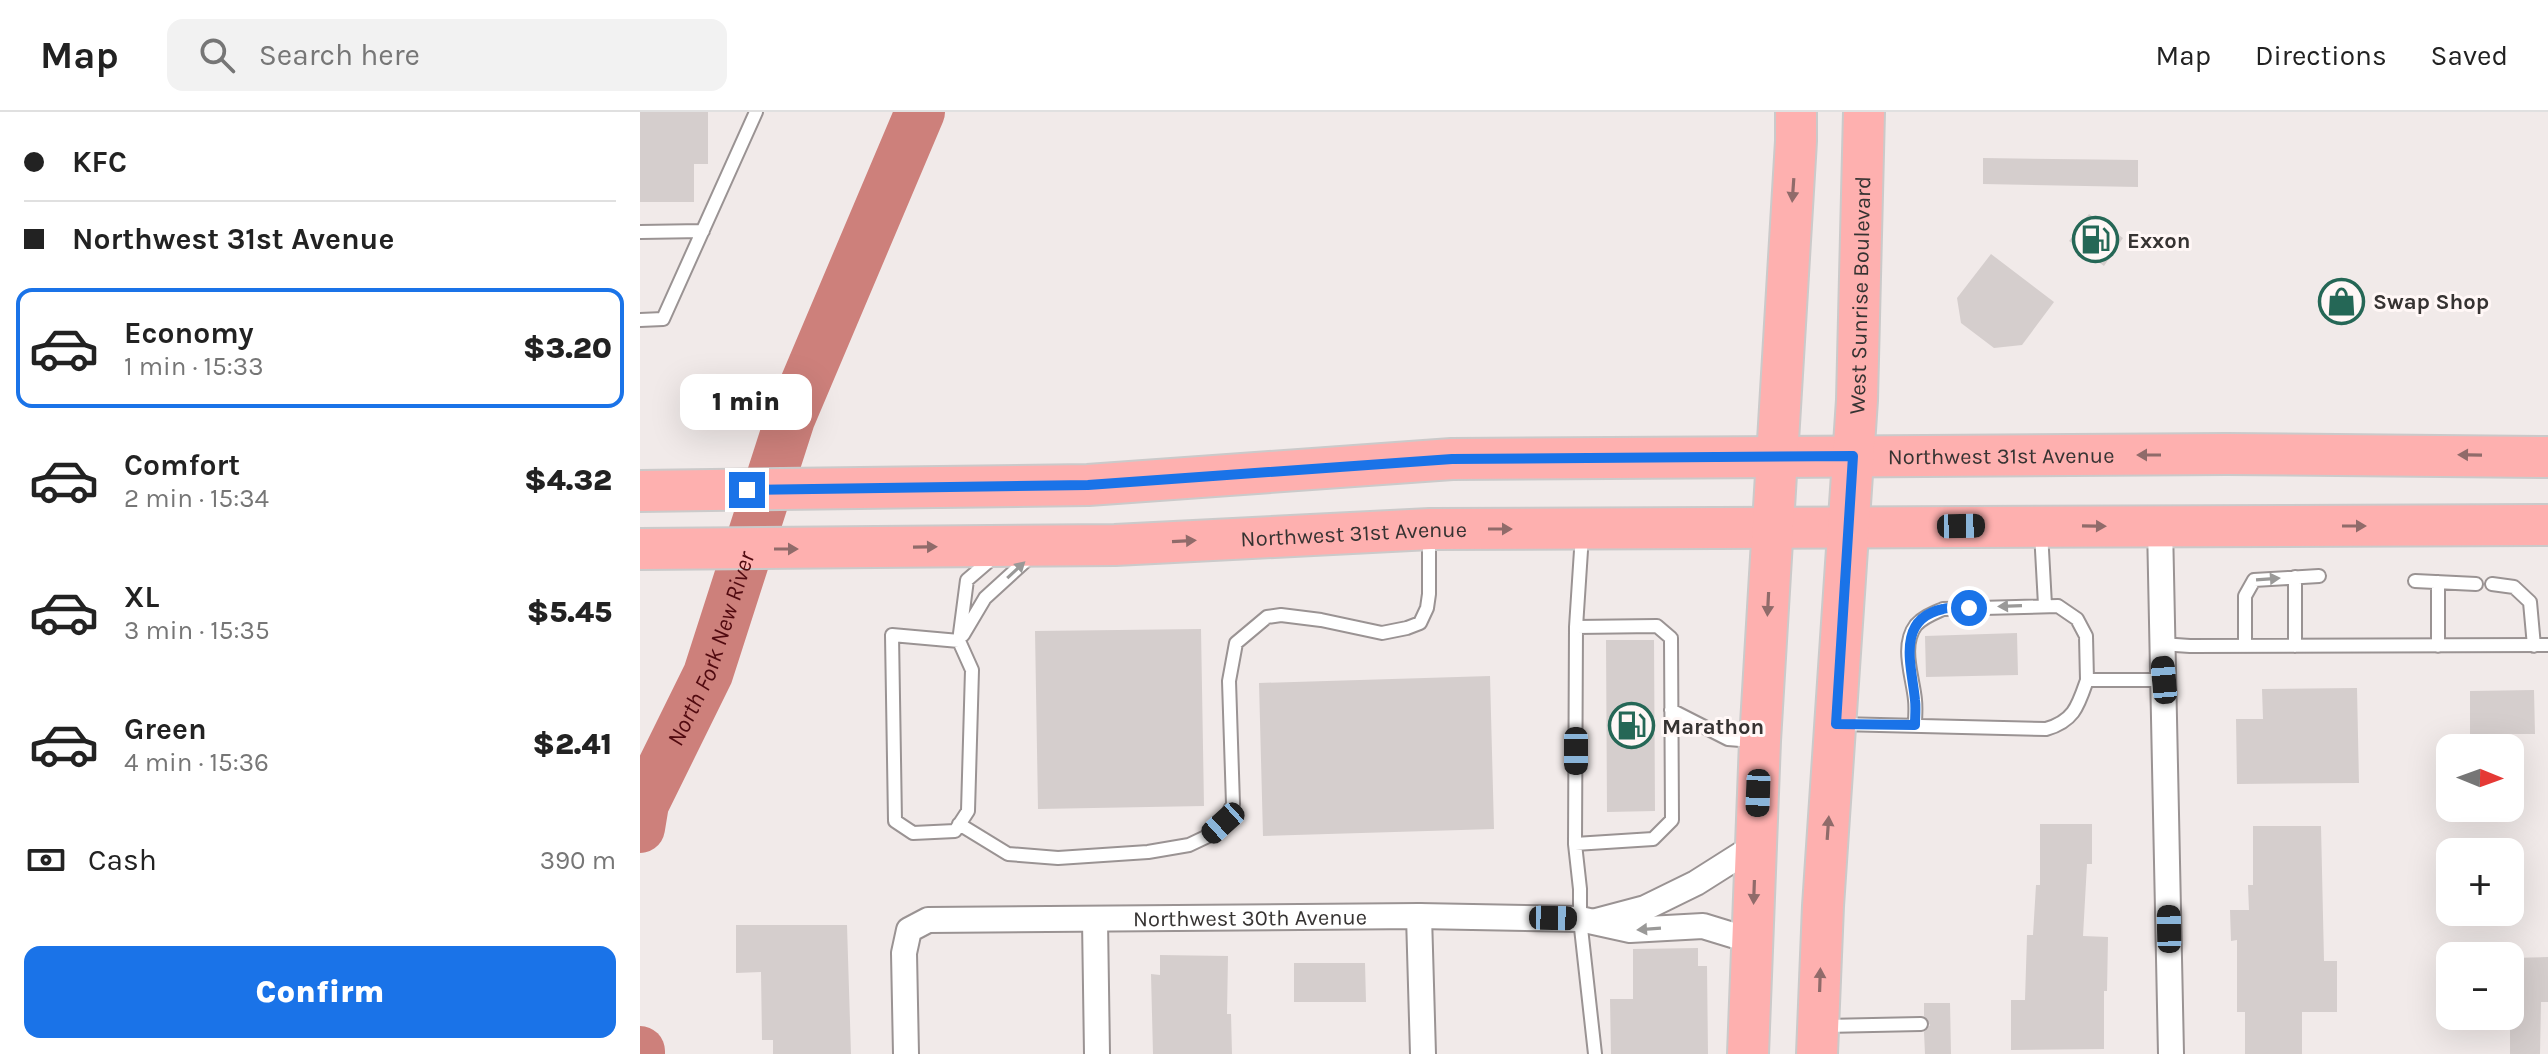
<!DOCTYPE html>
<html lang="en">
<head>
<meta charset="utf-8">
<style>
	:root { --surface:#fff; --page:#f2f2f2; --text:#222; --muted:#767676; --line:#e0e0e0; --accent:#1a73e8 }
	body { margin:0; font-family:Karla,sans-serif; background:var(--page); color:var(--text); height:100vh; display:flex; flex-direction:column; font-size:30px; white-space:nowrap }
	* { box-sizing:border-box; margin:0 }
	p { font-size:26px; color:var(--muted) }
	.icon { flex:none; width:44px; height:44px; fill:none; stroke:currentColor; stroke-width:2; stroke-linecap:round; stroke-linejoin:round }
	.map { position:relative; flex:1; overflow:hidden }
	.side { display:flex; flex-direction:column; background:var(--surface); width:640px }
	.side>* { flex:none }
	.hud { display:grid; align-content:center; height:176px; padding:0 24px; background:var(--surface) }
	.needle { width:52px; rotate:91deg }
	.controls { position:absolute; left:1796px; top:622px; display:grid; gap:16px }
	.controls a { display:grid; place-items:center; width:88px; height:88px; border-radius:16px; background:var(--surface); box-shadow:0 8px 32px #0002; font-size:40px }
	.end { position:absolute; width:36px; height:36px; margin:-18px; border:10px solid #1a73e8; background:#fff; box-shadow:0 0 0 4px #fff }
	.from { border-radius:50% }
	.bubble { position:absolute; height:56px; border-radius:16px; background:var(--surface); box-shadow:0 8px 32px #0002; font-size:26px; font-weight:800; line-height:56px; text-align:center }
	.car { position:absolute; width:24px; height:48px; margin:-24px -12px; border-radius:10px; box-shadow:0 0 6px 2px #0007; background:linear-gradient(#222 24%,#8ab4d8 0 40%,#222 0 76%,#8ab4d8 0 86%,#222 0) }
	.hud b { display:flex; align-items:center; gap:28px; height:76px; font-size:30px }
	.hud b+b { border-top:2px solid var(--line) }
	.hud i { width:20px; height:20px; background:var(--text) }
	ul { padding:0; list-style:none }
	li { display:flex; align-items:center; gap:24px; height:120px; margin:0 16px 12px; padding:0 8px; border:4px solid transparent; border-radius:16px }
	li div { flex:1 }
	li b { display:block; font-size:30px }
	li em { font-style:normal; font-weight:800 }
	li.on { border-color:var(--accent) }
	li>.icon { width:72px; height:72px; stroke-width:1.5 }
	.pay { display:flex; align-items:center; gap:20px; height:88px; padding:0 24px; font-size:30px }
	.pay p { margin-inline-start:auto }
	.cta { display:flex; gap:16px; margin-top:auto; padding:16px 24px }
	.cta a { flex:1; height:92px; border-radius:16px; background:var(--accent); color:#fff; font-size:32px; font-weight:800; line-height:92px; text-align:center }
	header { display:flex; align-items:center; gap:48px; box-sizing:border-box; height:112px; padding:0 40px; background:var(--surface); border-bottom:2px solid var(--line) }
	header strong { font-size:38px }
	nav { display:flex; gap:44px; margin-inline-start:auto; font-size:28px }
	.search { width:560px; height:72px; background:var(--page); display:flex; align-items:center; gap:20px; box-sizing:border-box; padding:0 28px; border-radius:16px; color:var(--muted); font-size:30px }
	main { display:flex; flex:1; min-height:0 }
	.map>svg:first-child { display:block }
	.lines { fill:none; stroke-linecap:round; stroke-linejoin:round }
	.river { stroke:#cd807b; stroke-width:50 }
	.building { fill:#d5cecd }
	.lane-casing { stroke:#9a9393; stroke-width:16 }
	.street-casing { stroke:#9a9393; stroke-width:28 }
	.primary-casing { stroke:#cbcaca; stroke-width:44 }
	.lane { stroke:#fff; stroke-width:12 }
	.street { stroke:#fff; stroke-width:24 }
	.primary { stroke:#feb0af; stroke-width:40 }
	.oneway { fill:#906b6a }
	.oneway2 { fill:#9a9998 }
	.route { stroke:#1a73e8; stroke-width:10 }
	.labels { text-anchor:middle; stroke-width:6; stroke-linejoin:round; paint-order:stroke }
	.poi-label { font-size:22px; font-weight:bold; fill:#363332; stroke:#fff7f6; text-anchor:start }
	.street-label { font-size:22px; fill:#363332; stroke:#fff7f6 }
	.water-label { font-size:24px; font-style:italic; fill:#510a10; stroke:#fff7f6 }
</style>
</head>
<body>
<header>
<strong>Map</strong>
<div class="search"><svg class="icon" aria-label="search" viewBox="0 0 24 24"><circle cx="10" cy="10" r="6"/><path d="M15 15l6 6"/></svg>Search here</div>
<nav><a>Map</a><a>Directions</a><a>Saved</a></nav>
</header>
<main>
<section class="side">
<div class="hud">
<b><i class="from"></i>KFC</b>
<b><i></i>Northwest 31st Avenue</b>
</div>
<ul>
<li class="on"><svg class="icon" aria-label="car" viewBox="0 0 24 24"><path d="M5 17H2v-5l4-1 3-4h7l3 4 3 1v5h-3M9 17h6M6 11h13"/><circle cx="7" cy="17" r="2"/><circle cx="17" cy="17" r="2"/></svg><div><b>Economy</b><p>1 min · 15:33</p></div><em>$3.20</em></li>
<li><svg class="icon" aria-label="car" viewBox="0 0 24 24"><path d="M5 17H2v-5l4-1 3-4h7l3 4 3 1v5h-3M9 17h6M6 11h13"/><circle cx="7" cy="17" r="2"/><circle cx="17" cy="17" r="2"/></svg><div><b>Comfort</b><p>2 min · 15:34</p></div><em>$4.32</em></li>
<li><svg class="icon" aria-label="car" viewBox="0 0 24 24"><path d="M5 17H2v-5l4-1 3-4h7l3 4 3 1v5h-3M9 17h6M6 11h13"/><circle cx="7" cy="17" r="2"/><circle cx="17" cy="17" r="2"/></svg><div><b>XL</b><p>3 min · 15:35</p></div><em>$5.45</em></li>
<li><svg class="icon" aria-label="car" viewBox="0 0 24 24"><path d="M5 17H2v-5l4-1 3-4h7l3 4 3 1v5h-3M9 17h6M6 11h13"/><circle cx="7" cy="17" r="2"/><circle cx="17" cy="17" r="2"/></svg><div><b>Green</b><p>4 min · 15:36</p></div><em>$2.41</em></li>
</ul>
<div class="pay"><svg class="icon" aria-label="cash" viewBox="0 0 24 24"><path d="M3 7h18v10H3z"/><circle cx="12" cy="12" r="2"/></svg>Cash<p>390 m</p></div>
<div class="cta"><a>Confirm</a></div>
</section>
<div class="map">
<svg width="1908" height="942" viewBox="0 0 1908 942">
	<rect width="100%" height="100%" fill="#f1eae9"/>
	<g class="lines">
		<!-- river -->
		<g class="river">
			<path id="s1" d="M0,716l4,-24 64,-130 82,-255 130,-307"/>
			<path d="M0,939v3"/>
		</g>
	</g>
	<!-- building -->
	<path class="building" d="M0,0h68v52h-14v38h-54z
		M1343,46l155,2v27l-155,-3z
		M1449,102l34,24 -19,28 -35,-25z
		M1351,142l63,48 -32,43 -28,3 -33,-25 -4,-25z
		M561,517l3,177 -166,3 -3,-178z
		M1377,521l1,42 -92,2 -1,-41z
		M966,528h48l1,171 -48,1z
		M850,564l4,153 -231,7 -4,-153z
		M1717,576l2,95 -122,1 -1,-65h27l-1,-30z
		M1894,578l1,44h-65v-43z
		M1400,712h52v40h-5l-4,72 25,1 -1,54h-3v58l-93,1v-50h14l2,-65h6l3,-50h4z
		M1613,714h68l3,135h13v51h-35v42h-57v-42h-8v-72l-6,1 -1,-31h19l-1,-25h5z
		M96,813h111l4,129h-78v-14h-11l-1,-68 -25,1z
		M1058,836v18h9l1,88h-97l-1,-55h23v-50z
		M520,843l68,1 -1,58h4l1,40h-79l-2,-80 9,1z
		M1908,845v45h-7l-1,52h-30v-96z
		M654,851h71l1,39h-72z
		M1284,891h26l1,51h-26l-1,-22 6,-7 -6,-9z"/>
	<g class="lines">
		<defs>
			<path id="lane" d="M0,120l63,-1
				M0,208l23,-1 93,-207
				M1401,420l4,73
				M942,423l-6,92 -1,217 5,45v30l15,135
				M1655,465v69
				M1775,469l61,3
				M1798,470v64
				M1852,472l22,3 16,15 4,44
				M323,523l22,-37 46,-42
				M319,529l-67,-6 3,186 18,12 42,-2 13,-20 4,-141 -13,-29 8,-61 29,-25
				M1521,532l29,2 358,-1
				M1605,534v-50l9,-16 65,-4
				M1031,598l57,29 25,2
				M1199,612l207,5c28,-8 32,-23 41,-49h77
				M1275,613c0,-8 1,-17 0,-25 -2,-23 -15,-54 1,-75 7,-8 18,-12 27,-16l115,-3 19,13 9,17 1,44
				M319,712l49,30 50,4 90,-6 41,-7 19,-9 15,-13 10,-19 -4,-123 7,-38 31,-26 14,-2 40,5 61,13 25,-5 13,-5 7,-15 2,-14v-58
				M935,732l78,-5 19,-19 -1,-182 -14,-12 -81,1
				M1185,914l96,-2"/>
			<g id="street">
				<path d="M1520,414l11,528"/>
				<path d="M779,804l4,138"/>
				<path d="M455,808l2,134"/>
				<path d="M956,809l49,-13 51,-25 60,-38"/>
				<path id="s2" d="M266,942l-2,-101 5,-23 19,-10 491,-4 161,3 50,11 73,-4 49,15"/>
			</g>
			<g id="primary">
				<path id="s3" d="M0,379l448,-6 364,-26 775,-5 321,3"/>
				<path id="s4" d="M0,437l475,-4 315,-16 1118,-4"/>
				<path d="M1108,942l12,-313 36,-600v-29"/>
				<path id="s5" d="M1177,942l6,-148 34,-506 7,-288"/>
			</g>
		</defs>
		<!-- lane casing -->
		<use href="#lane" class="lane-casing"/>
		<!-- street casing -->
		<use href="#street" class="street-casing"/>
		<!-- primary casing -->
		<use href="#primary" class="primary-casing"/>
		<!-- lane -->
		<use href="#lane" class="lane"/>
		<!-- street -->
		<use href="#street" class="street"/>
		<!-- primary -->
		<use href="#primary" class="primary"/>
	</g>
	<!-- one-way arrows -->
	<defs><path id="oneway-solid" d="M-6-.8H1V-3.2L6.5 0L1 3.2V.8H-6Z" transform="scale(2)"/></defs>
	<g class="oneway">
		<use href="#oneway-solid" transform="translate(1153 78) rotate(94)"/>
		<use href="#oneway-solid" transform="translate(1509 343) rotate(180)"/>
		<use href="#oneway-solid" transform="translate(1830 343) rotate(-179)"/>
		<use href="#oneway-solid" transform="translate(1454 414) rotate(1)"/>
		<use href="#oneway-solid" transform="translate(1714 414)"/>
		<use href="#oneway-solid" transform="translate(860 417)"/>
		<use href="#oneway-solid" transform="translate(544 429) rotate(-3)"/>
		<use href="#oneway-solid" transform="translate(285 435) rotate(-1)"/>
		<use href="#oneway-solid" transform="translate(146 437)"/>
		<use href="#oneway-solid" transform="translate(1128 492) rotate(93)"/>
		<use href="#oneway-solid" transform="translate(1188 716) rotate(-86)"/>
		<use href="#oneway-solid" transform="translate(1114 780) rotate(92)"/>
		<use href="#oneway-solid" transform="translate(1180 868) rotate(-88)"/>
	</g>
	<g class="oneway2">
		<use href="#oneway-solid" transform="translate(376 458) rotate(-43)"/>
		<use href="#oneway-solid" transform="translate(1628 467) rotate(-4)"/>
		<use href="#oneway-solid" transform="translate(1370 494) rotate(178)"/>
		<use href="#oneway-solid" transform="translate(1009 817) rotate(176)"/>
	</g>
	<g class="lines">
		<!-- route -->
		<path class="route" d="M107,378l341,-5 364,-26 401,-3 -17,268 79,1c0,-8 1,-17 0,-25 -3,-33 -20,-81 28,-91 8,-2 18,-1 26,-1"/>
	</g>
	<!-- icons -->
	<defs>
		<symbol id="fuel-ring" viewBox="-11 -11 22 22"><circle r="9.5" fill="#fff7f6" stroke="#256756" stroke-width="1.5"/><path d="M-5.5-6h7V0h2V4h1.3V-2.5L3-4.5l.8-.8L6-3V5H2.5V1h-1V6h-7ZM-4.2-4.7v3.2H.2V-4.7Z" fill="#256756"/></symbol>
		<symbol id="shop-ring" viewBox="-11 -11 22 22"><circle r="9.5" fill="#fff7f6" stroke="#256756" stroke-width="1.5"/><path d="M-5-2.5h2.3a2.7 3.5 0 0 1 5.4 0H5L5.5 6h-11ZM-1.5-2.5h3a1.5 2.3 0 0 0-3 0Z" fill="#256756"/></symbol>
	</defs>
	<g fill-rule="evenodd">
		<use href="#fuel-ring" x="1430" y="102" width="51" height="51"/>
		<use href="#shop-ring" x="1676" y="164" width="51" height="51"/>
		<use href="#fuel-ring" x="966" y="588" width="51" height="51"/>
	</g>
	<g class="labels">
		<!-- poi labels -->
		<g class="poi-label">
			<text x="1487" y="136">Exxon</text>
			<text x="1733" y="197">Swap Shop</text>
			<text x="1022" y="622">Marathon</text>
		</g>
		<!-- street labels -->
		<g class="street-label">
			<text dy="8" stroke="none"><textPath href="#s5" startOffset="760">West Sunrise Boulevard</textPath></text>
			<text dy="8" stroke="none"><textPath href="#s3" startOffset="1362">Northwest 31st Avenue</textPath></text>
			<text dy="8" stroke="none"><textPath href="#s4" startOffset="714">Northwest 31st Avenue</textPath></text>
			<text dy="8" stroke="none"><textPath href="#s2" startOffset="468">Northwest 30th Avenue</textPath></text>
		</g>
		<!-- water labels -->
		<g class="water-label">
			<text dy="8" stroke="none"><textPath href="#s1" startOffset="194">North Fork New River</textPath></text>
		</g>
	</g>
</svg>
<div class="controls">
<a><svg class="needle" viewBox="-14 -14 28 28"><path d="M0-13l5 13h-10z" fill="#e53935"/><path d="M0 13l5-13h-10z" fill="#767676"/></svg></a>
<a>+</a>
<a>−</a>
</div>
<i class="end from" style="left:1329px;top:496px"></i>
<i class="end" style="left:107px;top:378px"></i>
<div class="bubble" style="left:40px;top:262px;width:132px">1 min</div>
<i class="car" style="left:1321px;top:414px;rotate:89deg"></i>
<i class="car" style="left:1524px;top:568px;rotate:355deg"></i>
<i class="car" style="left:936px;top:639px;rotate:180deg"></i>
<i class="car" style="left:1118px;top:681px;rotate:182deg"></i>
<i class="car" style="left:583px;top:711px;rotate:228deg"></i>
<i class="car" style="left:913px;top:806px;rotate:91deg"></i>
<i class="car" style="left:1529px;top:817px;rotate:359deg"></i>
</div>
</main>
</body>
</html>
